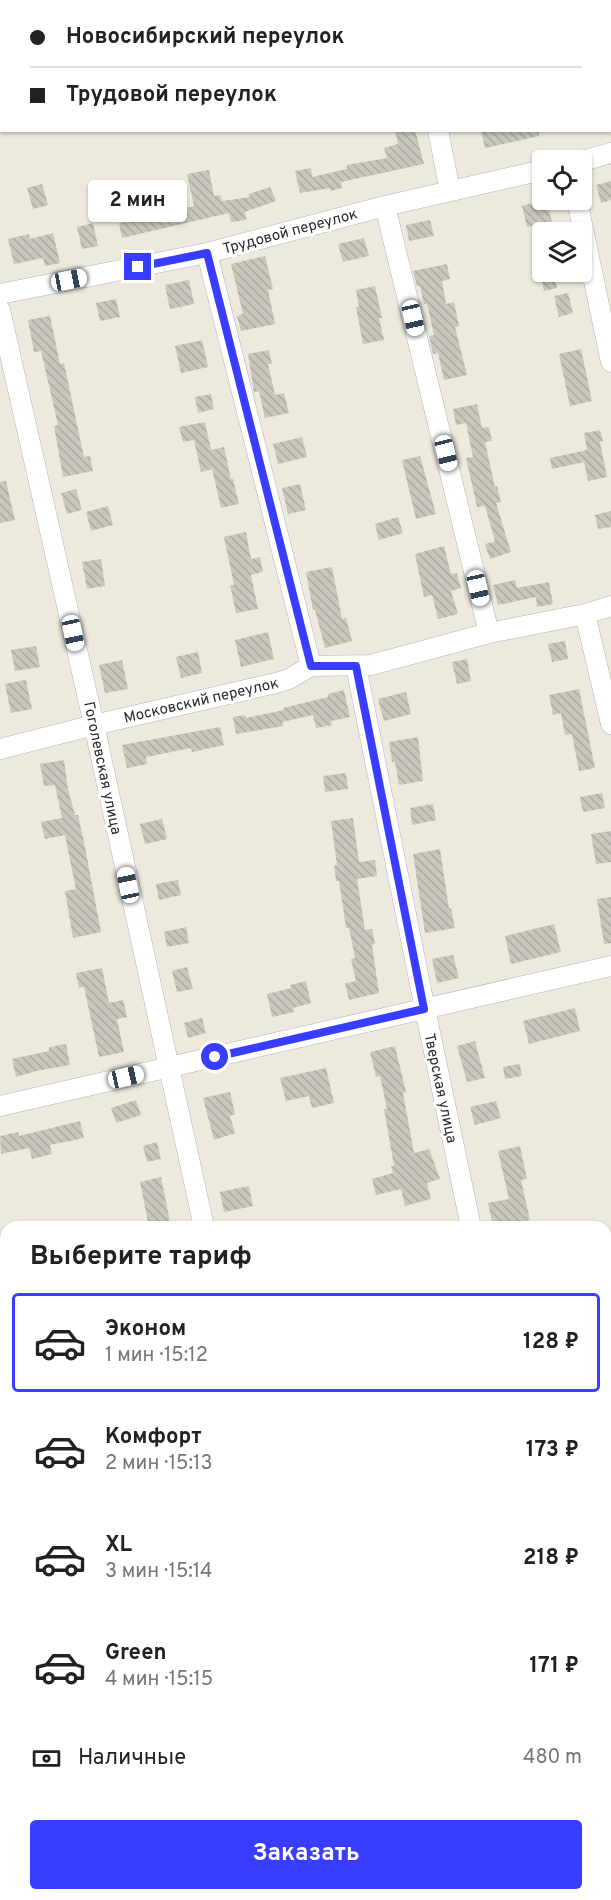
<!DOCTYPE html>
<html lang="ru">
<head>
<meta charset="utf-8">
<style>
	:root { --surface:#fff; --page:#f6f6f6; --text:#222; --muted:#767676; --line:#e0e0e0; --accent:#383dff }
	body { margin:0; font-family:Overpass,sans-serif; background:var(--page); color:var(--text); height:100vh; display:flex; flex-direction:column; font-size:22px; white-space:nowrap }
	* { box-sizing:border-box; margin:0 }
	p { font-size:20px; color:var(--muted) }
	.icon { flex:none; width:33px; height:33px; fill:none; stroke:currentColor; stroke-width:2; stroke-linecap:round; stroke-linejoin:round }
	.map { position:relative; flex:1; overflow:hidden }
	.panel { position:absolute; left:0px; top:1221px; width:612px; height:680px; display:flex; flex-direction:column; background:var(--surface); border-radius:18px 18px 0 0; box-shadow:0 2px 4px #0004 }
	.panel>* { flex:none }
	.hud { position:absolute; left:0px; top:0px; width:612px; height:132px; box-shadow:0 2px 4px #0004; display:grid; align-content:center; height:132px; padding:0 30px; background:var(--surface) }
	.buttons { position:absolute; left:532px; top:150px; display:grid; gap:12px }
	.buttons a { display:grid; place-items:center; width:60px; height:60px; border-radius:6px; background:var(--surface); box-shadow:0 2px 4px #0004; font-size:30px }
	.end { position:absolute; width:27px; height:27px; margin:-14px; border:8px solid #383dff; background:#fff; box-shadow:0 0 0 3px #fff }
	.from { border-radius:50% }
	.bubble { position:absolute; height:42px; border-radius:6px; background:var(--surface); box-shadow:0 2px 4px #0004; font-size:20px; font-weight:700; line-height:42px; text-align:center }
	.car { position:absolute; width:18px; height:36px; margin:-18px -9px; border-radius:8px; box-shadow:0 0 4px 2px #0007; background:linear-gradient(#fff 24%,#345 0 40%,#fff 0 76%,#345 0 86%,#fff 0) }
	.hud b { display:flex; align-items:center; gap:21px; height:57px; font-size:22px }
	.hud b+b { border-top:2px solid var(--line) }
	.hud i { width:15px; height:15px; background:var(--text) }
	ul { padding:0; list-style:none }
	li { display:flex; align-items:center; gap:18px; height:99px; margin:0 12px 9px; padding:0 18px; border:3px solid transparent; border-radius:6px }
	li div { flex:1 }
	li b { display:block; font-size:22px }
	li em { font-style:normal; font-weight:700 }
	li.selected { border-color:var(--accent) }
	li>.icon { width:54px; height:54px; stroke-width:1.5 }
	h2 { padding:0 30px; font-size:27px; line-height:72px }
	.pay { display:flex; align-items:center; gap:15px; height:66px; padding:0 30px; font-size:22px }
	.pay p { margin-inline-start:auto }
	.cta { display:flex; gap:12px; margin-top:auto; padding:12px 30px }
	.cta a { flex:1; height:69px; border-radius:6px; background:var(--accent); color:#fff; font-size:24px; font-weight:700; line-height:69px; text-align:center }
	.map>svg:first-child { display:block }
	.building { fill:url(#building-back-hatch) }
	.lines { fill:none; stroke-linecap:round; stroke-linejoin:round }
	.minor-casing { stroke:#b1b1bf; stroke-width:21 }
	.minor { stroke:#fff; stroke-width:20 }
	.route { stroke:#383dff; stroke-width:8 }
	.labels { text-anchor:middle; stroke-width:6; stroke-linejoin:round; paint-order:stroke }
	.street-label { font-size:15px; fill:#2b2b2b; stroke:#fff }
</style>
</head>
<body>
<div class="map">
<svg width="611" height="1900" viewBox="0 0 611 1900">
	<defs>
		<pattern id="building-back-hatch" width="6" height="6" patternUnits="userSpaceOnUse" patternTransform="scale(1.5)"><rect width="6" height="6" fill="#c9c7bb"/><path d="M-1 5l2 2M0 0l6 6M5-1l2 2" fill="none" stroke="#adaba1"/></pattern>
	</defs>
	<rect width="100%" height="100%" fill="#ede9dd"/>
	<!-- building -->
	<path class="building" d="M395,130h20l9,34 -83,18 1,6 -12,3v-3l-30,5 -5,-22 16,-3 1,9 35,-8v-4l40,-7 -3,-10 14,-4z
		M481,130h58v6l-54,12z
		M209,170l5,26 6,-1 2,6 28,-4 -1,-3 21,-7 6,14 -31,11 1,8 -15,2 -2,-9 -107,25 -3,-15 75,-17 -7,-32z
		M611,181v19l-10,3 -5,-18z
		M42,184l6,21 -15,4 -6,-21z
		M546,200l6,22 -25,5 -5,-21z
		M430,220l4,16 -25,5 -3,-16z
		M93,223l5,23 -16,3 -5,-22z
		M53,233l7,30 -15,3 -2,-8 -29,6 -6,-25 21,-5 1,5z
		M364,238l5,18 -26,6 -5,-18z
		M265,256l8,33 -5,1 7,34 -34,7 -4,-15 6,-2 -12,-50z
		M447,264l3,15 -8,2 4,23 8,-2 5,24 -4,1 12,48 -23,5 -6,-27 -5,1 -4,-18 5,-1 -7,-31h-3l-4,-18h-3l-4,-15z
		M554,275l3,13 -13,3 -3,-13z
		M189,280l5,24 -24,5 -5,-24z
		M375,286l7,32h-3l5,22 -21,4 -7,-37h3l-3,-17z
		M568,293l5,20 -14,4 -5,-21z
		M116,299l4,18 -20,4 -4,-18z
		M50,316l10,48 4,-1 20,94 6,-1 3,15 -30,6 -9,-51 4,-1 -17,-74 -7,1 -6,-32z
		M202,340l6,27 -27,6 -6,-27z
		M581,349l11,52 -22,5 -11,-52z
		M269,350l3,14h-4l7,31 9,-2 5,20 -24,5 -6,-27 -5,1 -6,-38z
		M211,394l3,15 -16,4 -3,-16z
		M477,404l5,24 7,-1 3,14 -7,1 10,45 2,-1 4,16 -5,1 15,49 -21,7 -5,-15 10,-3 -10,-35 -8,1 -11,-49 7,-1 -7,-34 -10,2 -3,-16z
		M205,422l6,28 13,-3 7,32h2l6,25 -18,4 -9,-39 -11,3 -7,-32 -11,2 -4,-15z
		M600,430l3,11 -3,1 7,35 -19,4 -4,-19 -32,7 -2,-11 37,-8 -3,-17z
		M302,437l5,20 -29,7 -5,-20z
		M420,456l16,58 -20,5 -14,-59z
		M6,481l9,39 -15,3v-41z
		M300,484l6,26 -18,4 -6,-26z
		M76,489l6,21 -15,4 -6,-21z
		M108,506l5,19 -22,6 -5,-19z
		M611,511v16l-13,2 -3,-14z
		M398,517l5,16 -24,7 -4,-16z
		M246,532l5,27 9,-2 3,15 -12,3 7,34 -22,4 -6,-28h4l-10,-48z
		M444,546l7,28 6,-1 4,15 -10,3 7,23 -20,5 -6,-24 -8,2 -9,-43z
		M101,559l4,27 -18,3 -5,-27z
		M332,567l10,52 4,-1 6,23 -27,7 -10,-38h-2l-7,-38z
		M515,580l2,8 32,-6 4,22 -16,3 -1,-10 -38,8 -5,-20z
		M268,632l6,27 -33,8 -6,-27z
		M565,641l3,18 -16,3 -4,-18z
		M36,646l4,21 -25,4 -4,-21z
		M198,652l4,21 -21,5 -5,-21z
		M467,659l4,22 -14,3 -5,-22z
		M122,660l6,29 -23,4 -6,-28z
		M26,680l6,29 -21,4 -6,-29z
		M579,689l16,79 -16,3 -7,-37 -7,1 -4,-22 -8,2 -4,-20z
		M344,690l6,27 -19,4 1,4 -16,3 -3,-13 -31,7 1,4 -47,8 -3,-17 12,-2 1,3 38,-8 -1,-2 45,-11v-3z
		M406,692l5,22 -27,7 -6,-22z
		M220,727l4,18 -32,7 -1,-4 -45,9 1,7 -20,4 -5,-23z
		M418,737l5,44 -24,4 -4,-23h-3l-3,-20z
		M64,760l4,29 7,26h3l7,32 16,85 -28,6 -8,-47 11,-2 -11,-54 -20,4 -4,-17 21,-4 -7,-33 -11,1 -4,-22z
		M346,773l2,16 -23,3 -2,-16z
		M602,793l3,15 -22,4 -3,-15z
		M433,804l3,16 -24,5 -2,-17z
		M353,818l6,44 16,-2 2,16 -20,3 8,51 7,-1 3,15 -3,1 7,48 -30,7 -4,-17 11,-2 -5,-22 4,-1 -6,-30h-3l-7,-47h-3l-2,-15 3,-1 -6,-44z
		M162,819l5,20 -22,5 -5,-20z
		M611,831v31l-15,2 -5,-30z
		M440,849l9,60 2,-1 4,20 -30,5 -12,-79z
		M178,880l3,15 -22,5 -3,-16z
		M611,897v46l-7,1 -7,-45z
		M554,924l7,28 -50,12 -6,-28z
		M186,927l3,16 -22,4 -3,-15z
		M453,955l6,23 -22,5 -5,-24z
		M187,967l6,22 -16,3 -5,-21z
		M102,968l7,35 14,-3 4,17 -10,2 7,33 -25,5 -15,-70 -5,1 -3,-15z
		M306,981l5,22 -18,5 1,4 -22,5 -5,-23 24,-6 -1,-3z
		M575,1008l5,23 -51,13 -6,-23z
		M202,1018l4,15 -18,5 -4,-15z
		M475,1041l10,37 -18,4 -10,-36z
		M66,1044l4,21 -34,6 -20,6 -4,-18 37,-8v-4z
		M395,1046l11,46 -3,1 11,60 15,-4 11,30 -13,4 4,16 -26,7 -4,-17 -25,6 -4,-16 21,-6 -2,-7h3l-10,-57h3l-7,-33 -4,1 -6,-25z
		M520,1064l2,12 -17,3 -2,-12z
		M326,1068l8,35 -22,5 -3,-12 -23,5 -6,-23z
		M230,1092l5,22 -5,2 5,17 -21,7 -11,-42z
		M136,1100l5,15 -25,8 -5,-15z
		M496,1101l5,17 -26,7 -5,-18z
		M80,1121l4,17 -34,7 2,9 -20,5 -3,-11 -28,6 -1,-18 18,-4 1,4z
		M157,1142l4,17 -14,3 -4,-16z
		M520,1146l7,33 -6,1 9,40 -14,3 1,4h-24l-5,-24 21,-4 -11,-48z
		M161,1177l10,50h-22l-9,-45z
		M249,1186l4,20 -29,6 -4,-20z"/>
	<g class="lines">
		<defs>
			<path id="minor" d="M413,0v2
				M264,2l7,-2
				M0,59h2
				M438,130l12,61
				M582,161l29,-8
				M577,200l34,162
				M385,206l104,427
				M207,253l104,413
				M0,294l207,-41 178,-47 158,-36
				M0,310l94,415 110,502
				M585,614l26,110
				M356,666l69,343 46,218
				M0,749l94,-24 182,-42 13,-4 22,-13 60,-1 118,-32 96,-19 26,-8
				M0,1106l611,-140
				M606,1420l5,-1
				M0,1466l6,26
				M0,1567l6,-1
				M606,1853l5,14
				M0,1869l6,-2
				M97,1894l2,6
				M347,1894v6"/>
		</defs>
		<!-- minor casing -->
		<use href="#minor" class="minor-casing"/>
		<!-- minor -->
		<use href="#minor" class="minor"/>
	</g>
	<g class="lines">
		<!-- route -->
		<path class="route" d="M138,267l69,-14 104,413h45l68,343 -209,48"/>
	</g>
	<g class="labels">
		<!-- street labels -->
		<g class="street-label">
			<text transform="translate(290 231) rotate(-15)" y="5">Трудовой переулок</text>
			<text transform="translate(201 700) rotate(-13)" y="5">Московский переулок</text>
			<text transform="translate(103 768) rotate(78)" y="5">Гоголевская улица</text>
			<text transform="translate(441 1088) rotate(78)" y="5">Тверская улица</text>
		</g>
	</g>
</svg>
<div class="buttons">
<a><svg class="icon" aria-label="locate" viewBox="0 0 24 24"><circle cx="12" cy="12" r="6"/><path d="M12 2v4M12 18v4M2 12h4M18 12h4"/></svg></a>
<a><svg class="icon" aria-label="layers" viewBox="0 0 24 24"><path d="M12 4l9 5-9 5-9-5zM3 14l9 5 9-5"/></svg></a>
</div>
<i class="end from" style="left:215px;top:1057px"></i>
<i class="end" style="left:138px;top:267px"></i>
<div class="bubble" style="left:88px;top:180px;width:99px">2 мин</div>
<i class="car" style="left:69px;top:280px;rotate:79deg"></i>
<i class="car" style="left:413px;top:318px;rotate:167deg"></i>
<i class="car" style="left:446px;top:453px;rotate:166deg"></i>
<i class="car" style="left:478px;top:588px;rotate:167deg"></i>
<i class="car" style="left:73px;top:633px;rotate:168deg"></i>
<i class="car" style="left:128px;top:885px;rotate:348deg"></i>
<i class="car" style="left:126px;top:1077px;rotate:77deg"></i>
<div class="hud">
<b><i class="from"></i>Новосибирский переулок</b>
<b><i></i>Трудовой переулок</b>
</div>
<section class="panel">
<h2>Выберите тариф</h2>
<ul>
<li class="selected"><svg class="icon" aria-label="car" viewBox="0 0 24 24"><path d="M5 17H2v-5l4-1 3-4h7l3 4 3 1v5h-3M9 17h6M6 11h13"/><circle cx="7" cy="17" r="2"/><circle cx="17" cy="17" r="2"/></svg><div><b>Эконом</b><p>1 мин · 15:12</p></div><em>128 ₽</em></li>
<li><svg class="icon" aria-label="car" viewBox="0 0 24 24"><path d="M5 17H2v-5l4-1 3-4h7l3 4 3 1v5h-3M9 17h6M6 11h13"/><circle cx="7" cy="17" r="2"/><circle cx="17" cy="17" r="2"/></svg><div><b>Комфорт</b><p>2 мин · 15:13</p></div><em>173 ₽</em></li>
<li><svg class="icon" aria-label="car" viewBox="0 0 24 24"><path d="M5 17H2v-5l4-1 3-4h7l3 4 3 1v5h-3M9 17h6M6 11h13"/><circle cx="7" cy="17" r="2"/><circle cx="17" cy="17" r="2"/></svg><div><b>XL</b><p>3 мин · 15:14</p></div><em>218 ₽</em></li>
<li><svg class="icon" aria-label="car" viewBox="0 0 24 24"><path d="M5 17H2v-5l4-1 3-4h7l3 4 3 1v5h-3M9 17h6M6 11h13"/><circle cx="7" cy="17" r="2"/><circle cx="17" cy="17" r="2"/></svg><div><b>Green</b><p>4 мин · 15:15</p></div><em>171 ₽</em></li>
</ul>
<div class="pay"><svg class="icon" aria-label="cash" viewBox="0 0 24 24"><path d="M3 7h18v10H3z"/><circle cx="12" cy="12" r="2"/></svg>Наличные<p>480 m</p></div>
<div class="cta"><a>Заказать</a></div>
</section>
</div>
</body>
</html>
